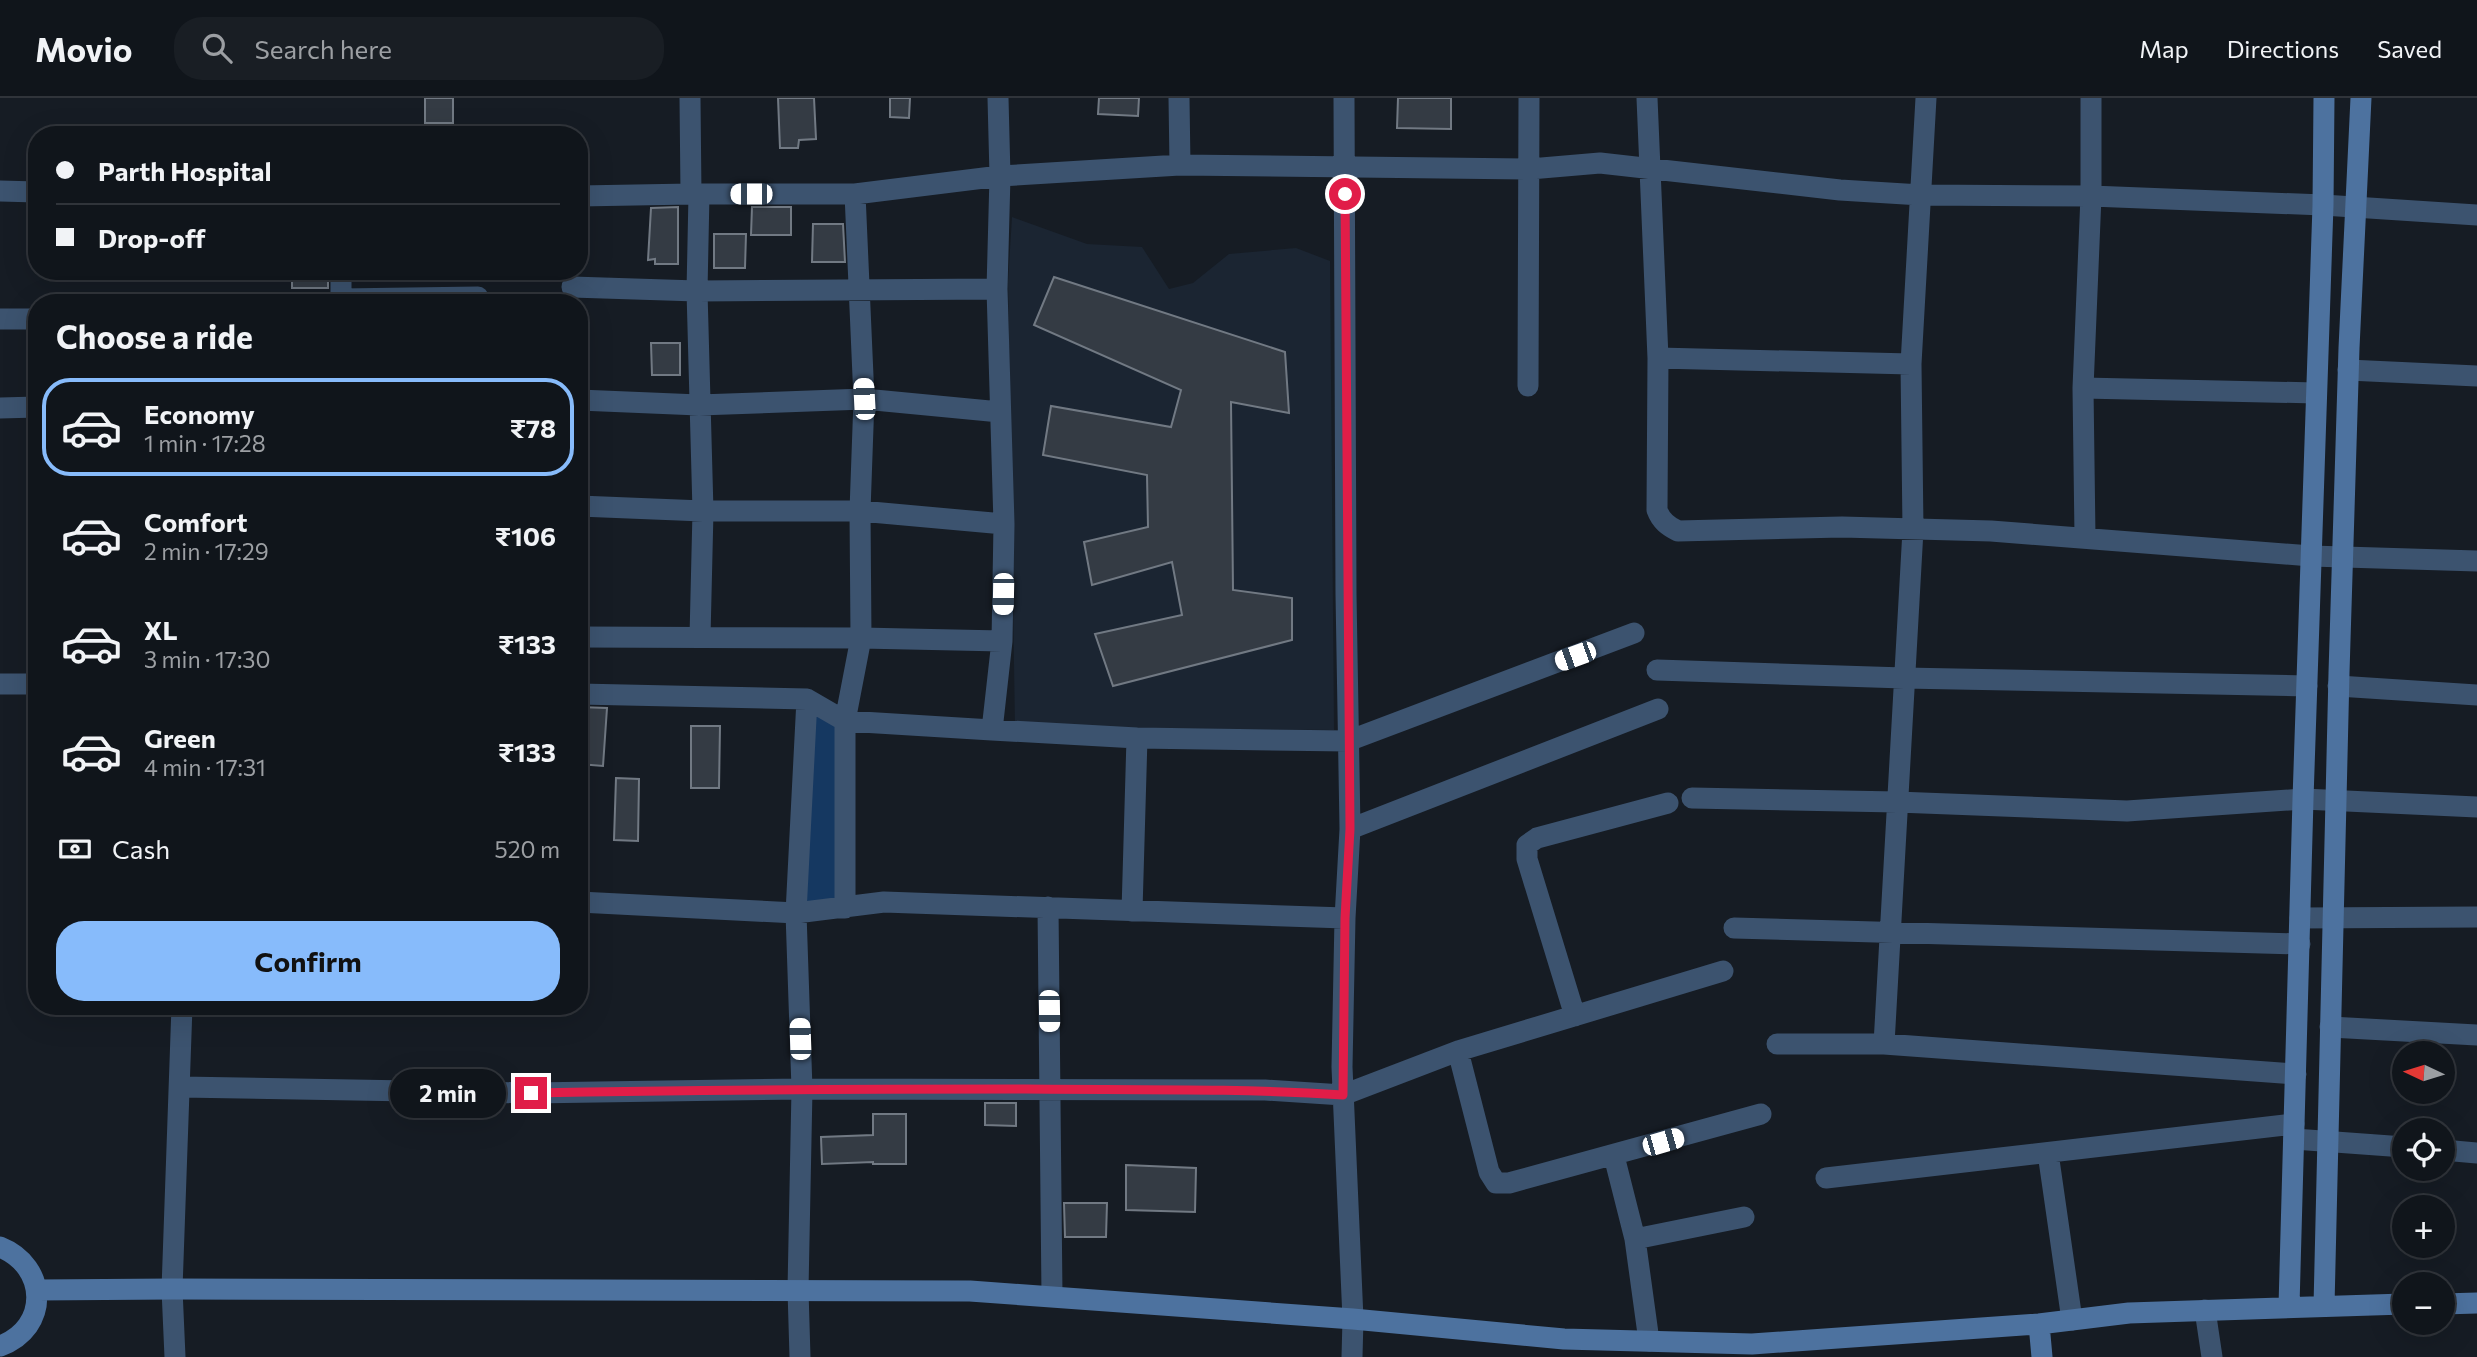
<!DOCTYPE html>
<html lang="en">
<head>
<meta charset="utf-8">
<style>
	:root { --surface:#10151b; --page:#191e24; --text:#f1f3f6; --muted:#9c9fa3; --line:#30343a; --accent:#87bbfb }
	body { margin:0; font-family:Commissioner,sans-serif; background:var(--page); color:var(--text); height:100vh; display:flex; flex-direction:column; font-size:26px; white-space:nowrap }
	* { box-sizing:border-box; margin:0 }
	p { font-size:23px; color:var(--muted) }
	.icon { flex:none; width:38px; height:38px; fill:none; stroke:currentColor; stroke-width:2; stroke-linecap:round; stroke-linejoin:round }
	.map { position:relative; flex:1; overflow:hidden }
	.side { position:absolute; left:28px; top:196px; width:560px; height:721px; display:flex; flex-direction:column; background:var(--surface); border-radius:28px; box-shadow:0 7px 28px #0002,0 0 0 2px var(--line) }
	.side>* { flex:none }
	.hud { position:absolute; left:28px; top:28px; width:560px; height:154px; border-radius:28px; box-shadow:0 7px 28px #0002,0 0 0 2px var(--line); display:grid; align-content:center; height:154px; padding:0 28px; background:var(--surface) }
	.needle { width:46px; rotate:274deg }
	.buttons { position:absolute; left:2392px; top:943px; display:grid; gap:14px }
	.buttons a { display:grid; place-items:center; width:63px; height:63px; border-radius:50%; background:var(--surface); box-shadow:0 7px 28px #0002,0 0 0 2px var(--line); font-size:35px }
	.end { position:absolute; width:32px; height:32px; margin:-16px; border:9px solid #e11d48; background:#fff; box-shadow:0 0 0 4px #fff }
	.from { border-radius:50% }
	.bubble { position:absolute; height:49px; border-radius:24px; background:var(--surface); box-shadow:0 7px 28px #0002,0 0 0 2px var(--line); font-size:23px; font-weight:700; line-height:49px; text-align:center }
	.car { position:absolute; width:21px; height:42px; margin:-21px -10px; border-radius:9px; box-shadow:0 0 5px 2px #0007; background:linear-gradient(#fff 24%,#345 0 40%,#fff 0 76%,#345 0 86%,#fff 0) }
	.hud b { display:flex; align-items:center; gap:24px; height:66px; font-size:26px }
	.hud b+b { border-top:2px solid var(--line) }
	.hud i { width:18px; height:18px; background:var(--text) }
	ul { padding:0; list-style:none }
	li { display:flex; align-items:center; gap:21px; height:98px; margin:0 14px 10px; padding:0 14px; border:4px solid transparent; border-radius:28px }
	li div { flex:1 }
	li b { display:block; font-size:26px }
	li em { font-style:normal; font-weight:700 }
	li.current { border-color:var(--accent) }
	li>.icon { width:63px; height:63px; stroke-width:1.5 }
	h2 { padding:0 28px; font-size:32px; line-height:84px }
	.pay { display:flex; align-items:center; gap:18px; height:77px; padding:0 28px; font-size:26px }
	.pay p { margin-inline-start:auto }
	.cta { display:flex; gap:14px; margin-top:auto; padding:14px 28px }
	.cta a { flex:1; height:80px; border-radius:28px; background:var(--accent); color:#111; font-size:28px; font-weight:700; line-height:80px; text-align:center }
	header { display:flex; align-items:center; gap:42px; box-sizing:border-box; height:98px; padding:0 35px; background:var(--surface); border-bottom:2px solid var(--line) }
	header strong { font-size:33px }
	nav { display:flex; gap:38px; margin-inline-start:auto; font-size:24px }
	.search { width:490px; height:63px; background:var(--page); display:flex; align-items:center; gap:18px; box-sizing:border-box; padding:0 24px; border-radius:28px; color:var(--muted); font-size:26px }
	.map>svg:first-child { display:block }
	.built { fill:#1b2532 }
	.green { fill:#153861 }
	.building { fill:#343b44; stroke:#717983; stroke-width:2 }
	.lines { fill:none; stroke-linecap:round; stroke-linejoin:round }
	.street { stroke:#3c536f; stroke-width:21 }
	.secondary { stroke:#4d729f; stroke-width:21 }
	.route { stroke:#e11d48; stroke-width:9 }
</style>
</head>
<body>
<header>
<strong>Movio</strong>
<div class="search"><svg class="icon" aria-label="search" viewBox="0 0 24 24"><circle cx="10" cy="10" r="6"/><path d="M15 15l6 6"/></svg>Search here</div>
<nav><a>Map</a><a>Directions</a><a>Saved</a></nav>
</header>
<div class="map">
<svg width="2477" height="1259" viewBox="0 0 2477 1259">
	<rect width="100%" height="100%" fill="#161c24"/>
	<!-- built -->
	<path class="built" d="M1012,119l75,27 55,3 27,42 24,-6 36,-29 67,-6 34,13 4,469 -319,-3 -7,-445z"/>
	<!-- green -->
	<path class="green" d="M806,614l39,9v187l-48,-9z"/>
	<!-- building -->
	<path class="building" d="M425,0h28v25h-28z
		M778,0h36l2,41 -17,1 -1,8h-18z
		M890,0h20l-1,20 -19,-1z
		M1099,0h40l-1,18 -40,-2z
		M1398,0h53v31l-54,-1z
		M678,109v57h-23v-5l-7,1 3,-52z
		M752,109h39v28h-40z
		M813,126h30l2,38h-33z
		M714,136h32l-1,34h-31z
		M292,173h36v17h-36z
		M1054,179l231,75 4,61 -58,-11 2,188 59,8v42l-179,46 -18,-52 87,-19 -10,-53 -80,23 -8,-43 64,-15 -1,-52 -104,-20 8,-49 120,21 10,-37 -147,-65z
		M651,245h29v32h-28z
		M579,609l28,1 -4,58 -24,-2z
		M691,628h29l-1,62h-28z
		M616,680l23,1 -1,62 -24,-1z
		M985,1005h31v23l-31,-1z
		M873,1016h33v50h-33v-2l-51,2 -1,-27 52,-2z
		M1126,1067l70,3 -1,44 -69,-2z
		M1064,1105h43l-1,34h-41z"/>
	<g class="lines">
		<!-- street -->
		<path class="street" d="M1179,0l1,67
			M1344,0l2,496 4,235 -5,89 -3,149 11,252 -1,38
			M1647,0l11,260 -1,152c4,11 11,16 21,21l164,-4 149,4 320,25 166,5
			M0,93l37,1
			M691,96h164l145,-18 180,-11 350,4 70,-6 240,27 81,5 170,1 232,9 154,10
			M699,96l-2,97 6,220 -3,126
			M579,98l112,-2 -1,-96
			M341,173v32
			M572,189l125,4 300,-2
			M341,201l137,-2
			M0,221h37
			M1658,260l253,6
			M2348,272l129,6
			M1528,288l1,-288
			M2083,290l233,5
			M579,302l120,5 165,-6 136,13
			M0,310l37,-1
			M579,408l124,5h157l144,13
			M2085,439l-2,-149 8,-192v-98
			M580,539l281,1 141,3
			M1657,572l247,8 403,8
			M0,586h37
			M2338,588l139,9
			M579,596l228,5 38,22 147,9 145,8 211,3 286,-108
			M992,632l10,-89 2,-117 -7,-235 3,-113 -2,-78
			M1692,700l205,4 230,9 176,-12 174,8
			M1350,731l308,-120
			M579,804l217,11 88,-11 461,16
			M1048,809l4,389
			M845,810v-187l16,-83 -1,-127 4,-112 -9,-205
			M1132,813l5,-173
			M2300,820l177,-1
			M1734,830l566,16
			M1575,918l-48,-157v-14l10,-7 131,-35
			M2330,929l147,8
			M1777,946h107l412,30
			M1884,946l29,-514 -2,-166 15,-266
			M1458,953l31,121 7,11h13l252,-69
			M181,989l350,6 271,-4 463,1 78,5 115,-44 265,-80
			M2294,1041l110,8
			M2443,1052l34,3
			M2048,1055l24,167
			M1614,1058l21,83 14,102
			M1826,1080l468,-54
			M1635,1141l109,-22
			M2205,1212l7,47
			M175,1259l-3,-68 10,-283
			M800,1259l-2,-67 4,-201 -6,-176 11,-214"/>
		<!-- secondary -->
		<path class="secondary" d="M0,1149c48,19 50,81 0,99
			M37,1192l135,-1 798,2 383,28 211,20 188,5 287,-20 90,-11 275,-9
			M2443,1206l34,-1
			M2289,1208l14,-507 20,-594 1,-107
			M2324,1208l15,-633 10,-325 12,-250
			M2039,1226l3,33"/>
	</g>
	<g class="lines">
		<!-- route -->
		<path class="route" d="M531,995c165,-3 329,-4 494,-4 106,1 212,-1 318,6l2,-177 5,-89 -5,-635"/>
	</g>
</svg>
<div class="buttons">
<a><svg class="needle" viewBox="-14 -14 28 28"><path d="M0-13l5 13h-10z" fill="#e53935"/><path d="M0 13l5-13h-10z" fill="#9c9fa3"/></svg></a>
<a><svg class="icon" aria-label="locate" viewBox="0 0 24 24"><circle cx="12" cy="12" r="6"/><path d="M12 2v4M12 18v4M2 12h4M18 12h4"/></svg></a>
<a>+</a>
<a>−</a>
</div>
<i class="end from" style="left:1345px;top:96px"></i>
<i class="end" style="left:531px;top:995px"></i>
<div class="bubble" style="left:390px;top:971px;width:116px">2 min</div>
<i class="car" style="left:751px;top:96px;rotate:270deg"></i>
<i class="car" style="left:864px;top:301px;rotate:357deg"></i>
<i class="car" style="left:1003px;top:496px;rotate:181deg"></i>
<i class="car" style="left:1575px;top:558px;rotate:250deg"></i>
<i class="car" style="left:1049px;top:913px;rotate:179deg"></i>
<i class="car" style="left:800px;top:941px;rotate:358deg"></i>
<i class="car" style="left:1663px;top:1044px;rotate:74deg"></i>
<div class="hud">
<b><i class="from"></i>Parth Hospital</b>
<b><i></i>Drop-off</b>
</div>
<section class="side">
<h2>Choose a ride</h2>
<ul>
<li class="current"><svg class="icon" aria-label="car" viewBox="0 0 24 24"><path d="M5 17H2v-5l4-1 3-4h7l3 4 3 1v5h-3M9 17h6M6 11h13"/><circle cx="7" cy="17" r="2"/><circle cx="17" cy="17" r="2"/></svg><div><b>Economy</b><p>1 min · 17:28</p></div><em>₹78</em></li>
<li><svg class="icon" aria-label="car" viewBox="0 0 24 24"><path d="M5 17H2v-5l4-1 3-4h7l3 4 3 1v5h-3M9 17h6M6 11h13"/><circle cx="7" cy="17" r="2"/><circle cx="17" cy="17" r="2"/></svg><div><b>Comfort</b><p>2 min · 17:29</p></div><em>₹106</em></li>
<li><svg class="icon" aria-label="car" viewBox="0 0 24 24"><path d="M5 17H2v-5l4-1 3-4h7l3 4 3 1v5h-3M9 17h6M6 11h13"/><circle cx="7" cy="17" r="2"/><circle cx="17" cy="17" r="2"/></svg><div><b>XL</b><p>3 min · 17:30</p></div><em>₹133</em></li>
<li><svg class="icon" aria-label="car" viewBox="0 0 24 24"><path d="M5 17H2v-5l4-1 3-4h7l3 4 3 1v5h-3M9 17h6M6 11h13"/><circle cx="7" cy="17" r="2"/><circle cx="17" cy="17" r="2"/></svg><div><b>Green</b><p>4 min · 17:31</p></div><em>₹133</em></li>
</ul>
<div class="pay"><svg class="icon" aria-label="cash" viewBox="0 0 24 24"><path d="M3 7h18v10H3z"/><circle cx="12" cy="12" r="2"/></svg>Cash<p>520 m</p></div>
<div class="cta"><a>Confirm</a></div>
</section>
</div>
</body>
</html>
